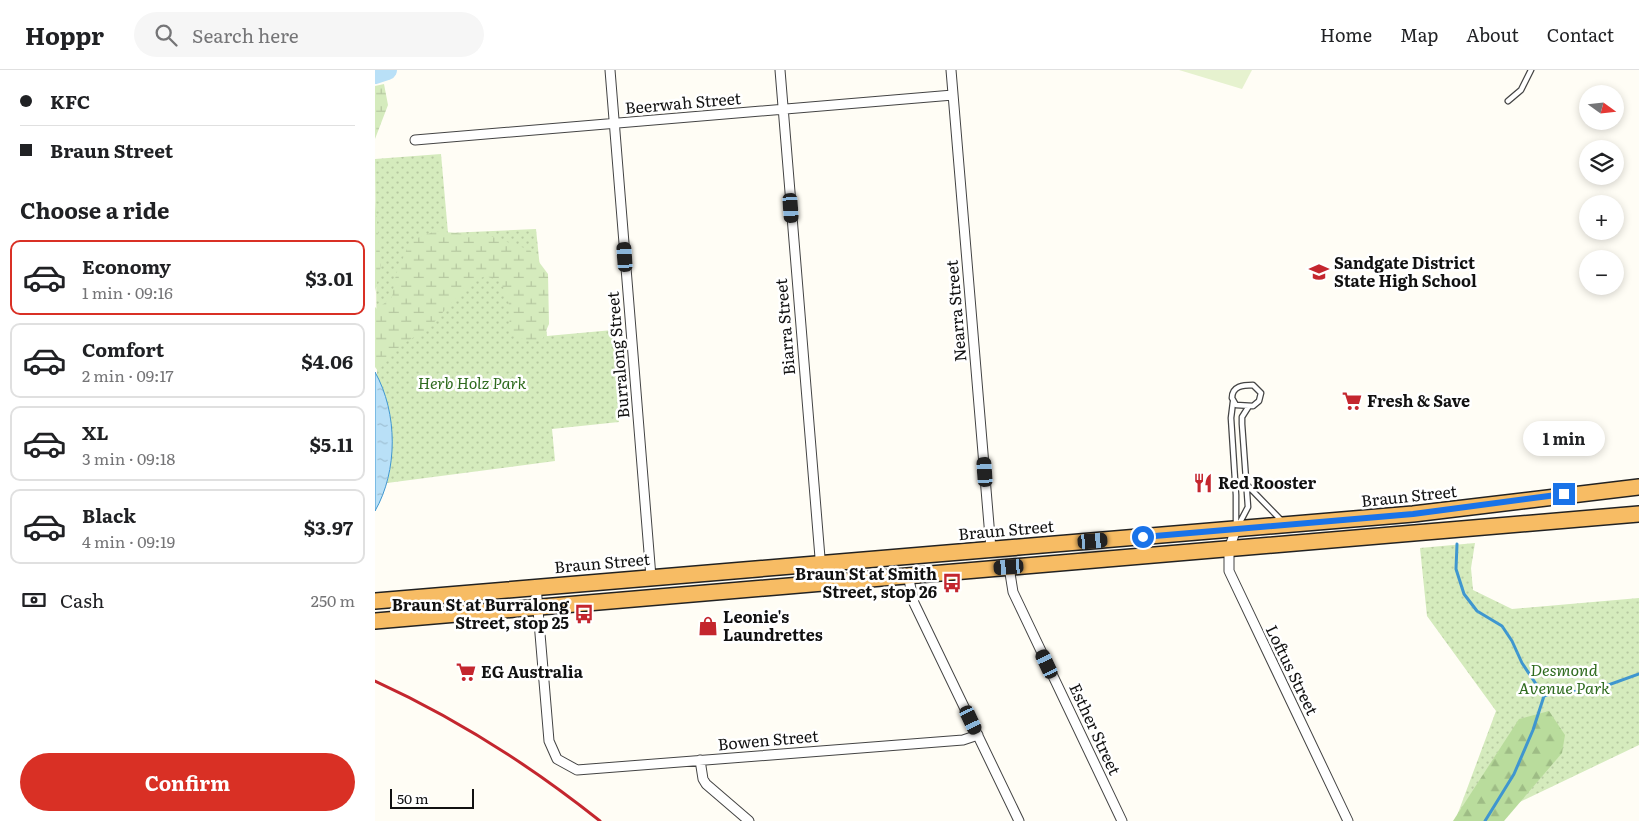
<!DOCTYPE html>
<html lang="en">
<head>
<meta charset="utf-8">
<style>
	:root { --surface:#fff; --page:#f6f6f6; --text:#202124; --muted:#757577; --line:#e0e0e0; --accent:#d93025 }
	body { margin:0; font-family:Literata,serif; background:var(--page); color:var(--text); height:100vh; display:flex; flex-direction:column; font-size:19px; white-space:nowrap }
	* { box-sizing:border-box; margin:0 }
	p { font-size:16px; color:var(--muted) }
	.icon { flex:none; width:28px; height:28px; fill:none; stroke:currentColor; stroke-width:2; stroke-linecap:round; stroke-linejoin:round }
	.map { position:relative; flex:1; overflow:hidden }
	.side { display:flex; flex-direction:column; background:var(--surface); width:375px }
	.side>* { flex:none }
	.guide { display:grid; align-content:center; height:110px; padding:0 20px; background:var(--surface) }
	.needle { width:32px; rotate:105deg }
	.buttons { position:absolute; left:1204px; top:15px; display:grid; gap:10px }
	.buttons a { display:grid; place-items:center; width:45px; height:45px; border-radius:50%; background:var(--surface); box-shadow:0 2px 8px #0003; font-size:25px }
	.scale { position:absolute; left:15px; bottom:12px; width:84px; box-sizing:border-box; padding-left:5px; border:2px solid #111; border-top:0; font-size:14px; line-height:18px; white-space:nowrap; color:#111; -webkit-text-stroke:4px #fff; paint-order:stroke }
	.end { position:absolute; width:22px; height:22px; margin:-11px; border:6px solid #1a73e8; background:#fff; box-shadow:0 0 0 2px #fff }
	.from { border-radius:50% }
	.bubble { position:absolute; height:35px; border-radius:18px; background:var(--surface); box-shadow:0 2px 8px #0003; font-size:16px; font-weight:700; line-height:35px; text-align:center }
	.car { position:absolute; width:15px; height:30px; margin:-15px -8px; border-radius:6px; box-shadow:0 0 4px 1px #0007; background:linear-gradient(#222 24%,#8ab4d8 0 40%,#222 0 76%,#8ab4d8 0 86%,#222 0) }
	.guide b { display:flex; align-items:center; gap:18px; height:48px; font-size:19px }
	.guide b+b { border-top:1px solid var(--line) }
	.guide i { width:12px; height:12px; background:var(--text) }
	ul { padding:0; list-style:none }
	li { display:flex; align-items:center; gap:15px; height:75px; margin:0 10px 8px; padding:0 10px; border:2px solid var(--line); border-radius:10px }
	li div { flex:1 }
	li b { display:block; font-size:19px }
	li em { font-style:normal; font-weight:700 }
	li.on { border-color:var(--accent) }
	li>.icon { width:45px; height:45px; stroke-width:1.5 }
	h2 { padding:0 20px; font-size:22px; line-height:60px }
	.pay { display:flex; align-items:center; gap:12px; height:55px; padding:0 20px; font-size:19px }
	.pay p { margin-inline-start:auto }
	.primary-button { display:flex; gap:10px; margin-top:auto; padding:10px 20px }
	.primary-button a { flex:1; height:58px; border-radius:30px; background:var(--accent); color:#fff; font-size:20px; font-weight:700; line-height:58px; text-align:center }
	header { display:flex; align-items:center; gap:30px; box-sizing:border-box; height:70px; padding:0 25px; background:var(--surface); border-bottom:1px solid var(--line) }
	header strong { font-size:24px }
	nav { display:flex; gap:28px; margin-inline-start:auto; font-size:18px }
	.search { width:350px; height:45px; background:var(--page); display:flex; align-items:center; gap:12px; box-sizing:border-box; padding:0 18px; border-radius:28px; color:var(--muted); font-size:19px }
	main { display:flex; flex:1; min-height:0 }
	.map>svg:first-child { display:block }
	.grass { fill:url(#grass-dots) }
	.forest { fill:url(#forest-firs) }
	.wetland { fill:url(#wetland-marsh) }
	.pitch { fill:#e6f2cf }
	.water { fill:url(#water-ripples); stroke:#3f96cf }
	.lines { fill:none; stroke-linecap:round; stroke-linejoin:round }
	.stream { stroke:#3f96cf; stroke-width:3 }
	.river { stroke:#b9e0f7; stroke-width:20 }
	.service-casing { stroke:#444; stroke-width:7 }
	.minor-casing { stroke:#444; stroke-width:11 }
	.trunk-casing { stroke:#222; stroke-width:18 }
	.service { stroke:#fff; stroke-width:4.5 }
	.minor { stroke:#fff; stroke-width:9 }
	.trunk { stroke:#f7bc64; stroke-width:15 }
	.rail { stroke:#c4262e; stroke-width:3 }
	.route { stroke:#1a73e8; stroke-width:6 }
	.labels { text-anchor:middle; stroke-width:5; stroke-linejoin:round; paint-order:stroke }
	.street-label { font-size:16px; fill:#111; stroke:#fff }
	.poi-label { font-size:16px; font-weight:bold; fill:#111; stroke:#fff; text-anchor:start }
	.park-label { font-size:16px; font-style:italic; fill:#2f6b1f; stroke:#fff }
</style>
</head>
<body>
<header>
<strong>Hoppr</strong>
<div class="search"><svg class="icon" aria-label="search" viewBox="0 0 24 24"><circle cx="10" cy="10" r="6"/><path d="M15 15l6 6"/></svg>Search here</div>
<nav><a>Home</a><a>Map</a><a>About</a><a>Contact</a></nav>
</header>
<main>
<section class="side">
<div class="guide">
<b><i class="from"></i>KFC</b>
<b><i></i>Braun Street</b>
</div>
<h2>Choose a ride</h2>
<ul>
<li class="on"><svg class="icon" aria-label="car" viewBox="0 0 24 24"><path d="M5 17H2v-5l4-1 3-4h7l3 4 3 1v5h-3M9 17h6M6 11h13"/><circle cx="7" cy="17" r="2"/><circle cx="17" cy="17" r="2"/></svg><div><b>Economy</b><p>1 min · 09:16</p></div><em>$3.01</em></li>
<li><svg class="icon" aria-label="car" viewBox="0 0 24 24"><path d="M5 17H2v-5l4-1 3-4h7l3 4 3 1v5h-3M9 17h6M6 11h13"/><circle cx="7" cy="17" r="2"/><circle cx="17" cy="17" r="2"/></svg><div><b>Comfort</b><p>2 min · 09:17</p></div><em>$4.06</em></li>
<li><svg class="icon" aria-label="car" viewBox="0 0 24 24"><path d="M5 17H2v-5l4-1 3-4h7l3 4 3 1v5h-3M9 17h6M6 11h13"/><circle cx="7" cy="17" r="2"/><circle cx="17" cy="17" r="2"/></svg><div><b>XL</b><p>3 min · 09:18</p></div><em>$5.11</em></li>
<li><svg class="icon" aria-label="car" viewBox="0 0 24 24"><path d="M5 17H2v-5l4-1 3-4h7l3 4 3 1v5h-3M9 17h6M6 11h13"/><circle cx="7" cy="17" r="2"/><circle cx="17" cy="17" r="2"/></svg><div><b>Black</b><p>4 min · 09:19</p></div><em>$3.97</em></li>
</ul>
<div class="pay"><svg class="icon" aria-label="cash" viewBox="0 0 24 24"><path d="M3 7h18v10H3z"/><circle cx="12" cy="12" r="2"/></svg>Cash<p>250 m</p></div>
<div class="primary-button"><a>Confirm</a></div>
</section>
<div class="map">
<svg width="1264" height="751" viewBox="0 0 1264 751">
	<defs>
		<pattern id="grass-dots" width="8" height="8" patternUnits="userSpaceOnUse" patternTransform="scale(1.25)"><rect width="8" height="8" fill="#d5ebbd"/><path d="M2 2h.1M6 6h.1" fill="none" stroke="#b6c8a1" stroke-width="1.8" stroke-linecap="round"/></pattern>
		<pattern id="forest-firs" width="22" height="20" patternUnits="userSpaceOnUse" patternTransform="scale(1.25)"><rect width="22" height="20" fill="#b9dc9c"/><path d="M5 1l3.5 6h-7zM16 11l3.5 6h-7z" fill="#9ebc85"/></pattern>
		<pattern id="wetland-marsh" width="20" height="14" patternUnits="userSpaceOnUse" patternTransform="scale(1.25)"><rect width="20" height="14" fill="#d5ebbd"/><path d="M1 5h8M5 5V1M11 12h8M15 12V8" fill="none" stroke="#b6c8a1"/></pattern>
		<pattern id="water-ripples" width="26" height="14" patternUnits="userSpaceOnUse" patternTransform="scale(1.25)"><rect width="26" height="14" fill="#b9e0f7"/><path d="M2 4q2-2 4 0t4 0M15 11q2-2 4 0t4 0" fill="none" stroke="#9ebfd3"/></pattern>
	</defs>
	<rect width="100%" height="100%" fill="#fffdf5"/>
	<!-- grass -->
	<path class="grass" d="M66,84l7,79 88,-4 11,107 66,-6 6,92 -67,7 3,32 -168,22 3,-13 1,-44 -14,-50 -2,-217z
		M1100,473l-4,25 2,22 39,19 127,-11v147l-159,76h-25l41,-110 -69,-95 -7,-68z"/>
	<!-- forest -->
	<path class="forest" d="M1174,641l16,24 -3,18 -58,68h-51l66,-102z"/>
	<!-- wetland -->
	<path class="wetland" d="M9,14l4,21 -13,34v-53z
		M0,131l6,64 -6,27z
		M61,161l57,6 37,13 18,24 1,50 -7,16c-15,4 -24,-2 -33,-12 2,-19 0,-31 -9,-47l-15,-5 -18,9 -38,43 -28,17 -23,26 -3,-4v-60l2,2 15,-12 4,-23 15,-34z"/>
	<!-- pitch -->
	<path class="pitch" d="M804,0h73l-10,19z"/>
	<!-- water -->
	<path class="water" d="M0,302c23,41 23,99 0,139z"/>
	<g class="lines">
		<!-- stream -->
		<path class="stream" d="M1082,474l-1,25 8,25 13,17 25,15 10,15 10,22 22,33
			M1110,751l29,-47 19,-44 11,-34 19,-6 23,3 53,-19"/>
		<!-- river -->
		<path class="river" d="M0,4l12,-4"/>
		<defs>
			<path id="service" d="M1133,31l13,-11 10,-20
				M878,315l8,8 -2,8 -6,5 -17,-1 -4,-7c0,-12 11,-13 21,-13z
				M858,332l-2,16 5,77v30
				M872,415l34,35
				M863,456l10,-19 -6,-83v-7l7,-11"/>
			<path id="minor" d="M235,0l41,507
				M405,0l42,512
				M576,0l40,479
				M40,70l538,-45
				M861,459l-7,20v22l119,250
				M634,497l4,25 109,229
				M533,505l6,28 105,218
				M161,516l13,155 8,18 20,11 386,-30 15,-5
				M325,690l3,19 3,5 43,37"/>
			<path id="trunk" d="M0,531l1038,-87 226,-27
				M0,551l1264,-107"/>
		</defs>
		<!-- service casing -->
		<use href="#service" class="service-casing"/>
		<!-- minor casing -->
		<use href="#minor" class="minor-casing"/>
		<!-- trunk casing -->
		<use href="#trunk" class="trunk-casing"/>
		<!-- service -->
		<use href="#service" class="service"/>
		<!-- minor -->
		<use href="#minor" class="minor"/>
		<!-- trunk -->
		<use href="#trunk" class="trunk"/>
		<!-- rail -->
		<path class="rail" d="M0,611c81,37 156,85 225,140"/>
	</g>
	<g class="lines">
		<!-- route -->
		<path class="route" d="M768,467l270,-23 151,-20"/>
	</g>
	<!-- icons -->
	<defs>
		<symbol id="school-bare" viewBox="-9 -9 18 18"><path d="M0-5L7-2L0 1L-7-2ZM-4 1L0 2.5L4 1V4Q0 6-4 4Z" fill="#c4262e" stroke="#fff" stroke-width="2.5" paint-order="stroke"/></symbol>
		<symbol id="supermarket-bare" viewBox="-9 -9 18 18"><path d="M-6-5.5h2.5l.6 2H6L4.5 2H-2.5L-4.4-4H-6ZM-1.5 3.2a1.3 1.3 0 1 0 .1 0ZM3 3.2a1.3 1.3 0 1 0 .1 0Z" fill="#c4262e" stroke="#fff" stroke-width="2.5" paint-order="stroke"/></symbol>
		<symbol id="restaurant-bare" viewBox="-9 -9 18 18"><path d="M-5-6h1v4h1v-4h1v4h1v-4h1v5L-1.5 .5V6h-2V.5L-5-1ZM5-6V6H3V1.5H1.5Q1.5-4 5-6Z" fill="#c4262e" stroke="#fff" stroke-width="2.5" paint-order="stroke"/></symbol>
		<symbol id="bus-bare" viewBox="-9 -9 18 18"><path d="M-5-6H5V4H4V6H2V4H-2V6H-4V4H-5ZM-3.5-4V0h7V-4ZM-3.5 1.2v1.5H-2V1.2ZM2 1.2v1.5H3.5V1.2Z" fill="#c4262e" stroke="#fff" stroke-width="2.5" paint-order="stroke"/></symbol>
		<symbol id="shop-bare" viewBox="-9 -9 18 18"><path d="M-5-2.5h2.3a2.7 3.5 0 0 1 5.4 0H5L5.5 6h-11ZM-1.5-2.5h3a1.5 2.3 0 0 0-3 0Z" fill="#c4262e" stroke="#fff" stroke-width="2.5" paint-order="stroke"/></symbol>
	</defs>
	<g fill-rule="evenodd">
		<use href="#school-bare" x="930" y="188" width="28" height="28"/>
		<use href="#supermarket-bare" x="963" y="317" width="28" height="28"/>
		<use href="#restaurant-bare" x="814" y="399" width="28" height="28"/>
		<use href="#bus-bare" x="563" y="499" width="28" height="28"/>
		<use href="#bus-bare" x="195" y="530" width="28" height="28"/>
		<use href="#shop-bare" x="319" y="542" width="28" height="28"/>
		<use href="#supermarket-bare" x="77" y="588" width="28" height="28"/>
	</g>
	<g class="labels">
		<!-- street labels -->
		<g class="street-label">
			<text transform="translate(308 33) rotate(-5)" y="6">Beerwah Street</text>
			<text transform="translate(581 241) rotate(-95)" y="6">Nearra Street</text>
			<text transform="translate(410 257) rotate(-95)" y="6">Biarra Street</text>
			<text transform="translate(243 285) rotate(-95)" y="6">Burralong Street</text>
			<text transform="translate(1034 426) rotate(-6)" y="6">Braun Street</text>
			<text transform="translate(631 460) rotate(-5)" y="6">Braun Street</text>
			<text transform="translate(227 493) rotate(-5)" y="6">Braun Street</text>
			<text transform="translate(917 600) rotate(64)" y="6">Loftus Street</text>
			<text transform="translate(720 659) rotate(65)" y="6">Esther Street</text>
			<text transform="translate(393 670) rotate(-5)" y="6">Bowen Street</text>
		</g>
		<!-- poi labels -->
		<g class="poi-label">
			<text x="959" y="199">Sandgate District<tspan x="959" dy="18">State High School</tspan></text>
			<text x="992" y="337">Fresh &amp; Save</text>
			<text x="843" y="419">Red Rooster</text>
			<text x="562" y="510" text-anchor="end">Braun St at Smith<tspan x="562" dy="18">Street, stop 26</tspan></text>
			<text x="194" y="541" text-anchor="end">Braun St at Burralong<tspan x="194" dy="18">Street, stop 25</tspan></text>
			<text x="348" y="553">Leonie's<tspan x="348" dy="18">Laundrettes</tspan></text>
			<text x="106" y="608">EG Australia</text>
		</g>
		<!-- park labels -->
		<g class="park-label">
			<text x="97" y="319">Herb Holz Park</text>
			<text x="1189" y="606">Desmond<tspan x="1189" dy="18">Avenue Park</tspan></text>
		</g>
	</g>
</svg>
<div class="buttons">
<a><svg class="needle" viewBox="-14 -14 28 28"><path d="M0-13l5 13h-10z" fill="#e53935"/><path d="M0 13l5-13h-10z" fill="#757577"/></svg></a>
<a><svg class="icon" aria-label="layers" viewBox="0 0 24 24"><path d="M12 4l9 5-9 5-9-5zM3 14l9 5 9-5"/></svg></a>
<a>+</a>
<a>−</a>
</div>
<div class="scale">50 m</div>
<i class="end from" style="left:768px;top:467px"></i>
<i class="end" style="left:1189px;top:424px"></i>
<div class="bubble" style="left:1148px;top:351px;width:82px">1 min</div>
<i class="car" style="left:416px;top:138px;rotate:176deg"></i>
<i class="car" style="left:250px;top:187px;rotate:356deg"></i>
<i class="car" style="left:610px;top:402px;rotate:356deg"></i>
<i class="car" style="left:718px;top:471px;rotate:85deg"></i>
<i class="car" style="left:634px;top:497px;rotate:266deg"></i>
<i class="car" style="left:672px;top:594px;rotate:335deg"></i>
<i class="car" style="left:596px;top:650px;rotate:155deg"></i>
</div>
</main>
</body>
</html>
